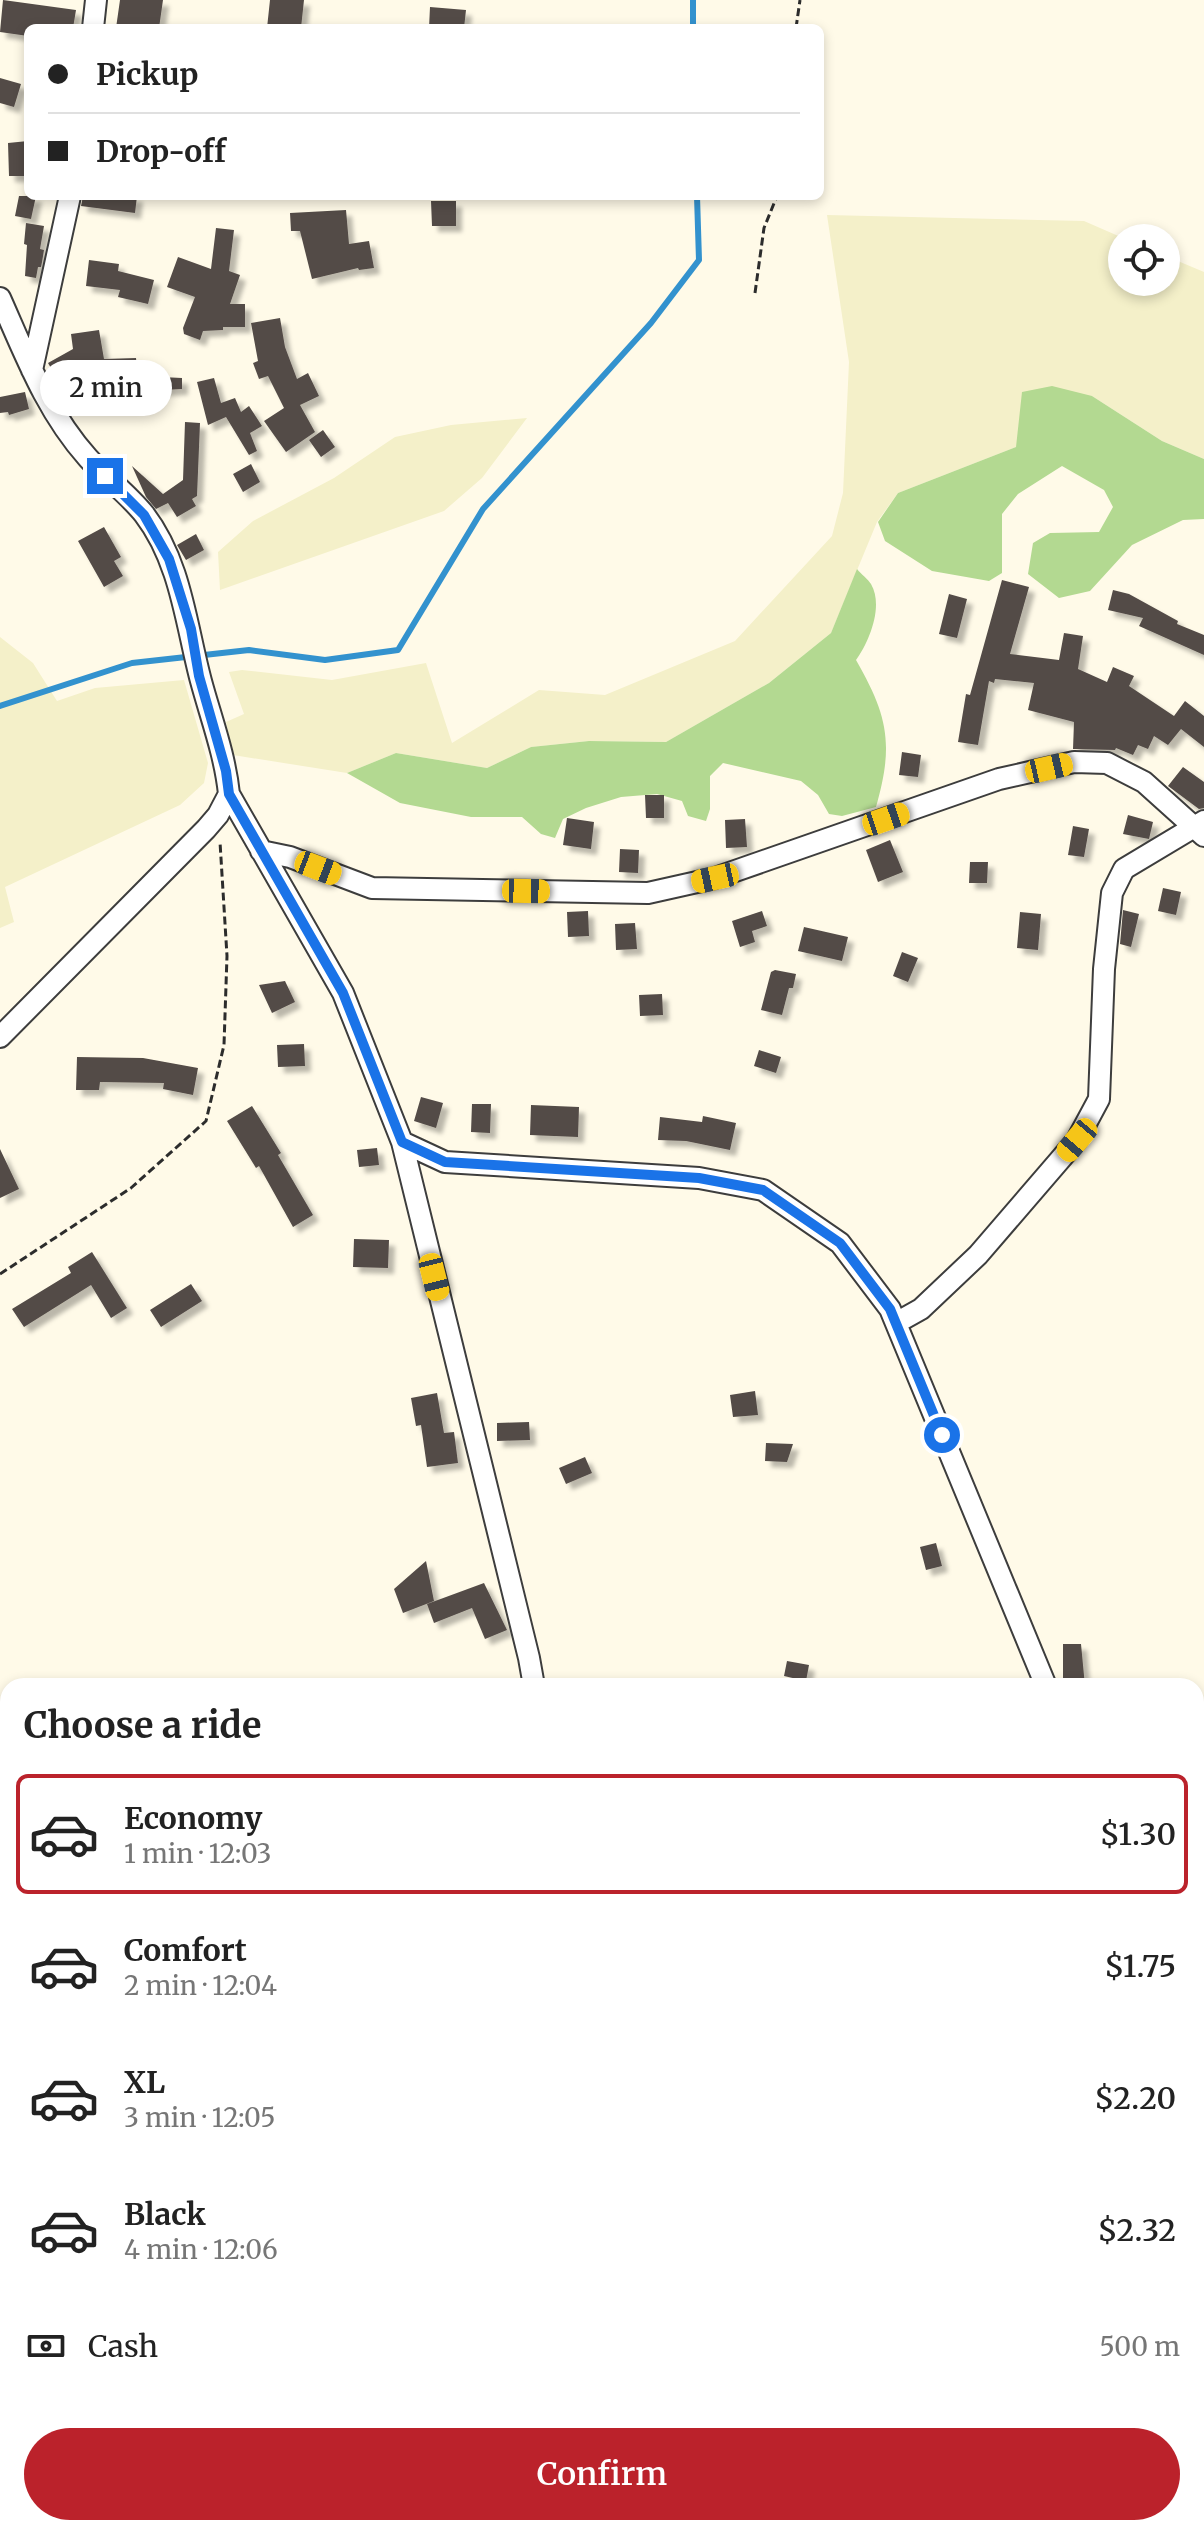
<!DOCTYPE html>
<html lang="en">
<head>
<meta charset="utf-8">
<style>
	:root { --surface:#fff; --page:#f2f2f2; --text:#222; --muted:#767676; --line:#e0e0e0; --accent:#bb222b }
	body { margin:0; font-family:Merriweather,serif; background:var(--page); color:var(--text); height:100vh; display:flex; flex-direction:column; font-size:30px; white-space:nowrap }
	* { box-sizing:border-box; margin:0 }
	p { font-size:26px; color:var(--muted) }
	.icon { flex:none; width:44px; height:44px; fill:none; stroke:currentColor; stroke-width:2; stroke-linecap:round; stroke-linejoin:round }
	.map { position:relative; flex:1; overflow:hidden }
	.side { position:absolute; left:0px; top:1678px; width:1204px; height:858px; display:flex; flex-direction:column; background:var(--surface); border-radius:24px 24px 0 0; box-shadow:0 4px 12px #0003 }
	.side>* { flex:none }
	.top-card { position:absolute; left:24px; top:24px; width:800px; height:176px; border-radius:12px; box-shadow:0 4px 12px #0003; display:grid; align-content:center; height:176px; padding:0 24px; background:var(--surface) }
	.fabs { position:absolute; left:1108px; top:224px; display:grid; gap:16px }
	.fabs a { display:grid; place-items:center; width:72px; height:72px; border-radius:50%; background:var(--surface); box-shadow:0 4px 12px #0003; font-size:40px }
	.end { position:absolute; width:36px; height:36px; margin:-18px; border:10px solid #1a73e8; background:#fff; box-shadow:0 0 0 4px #fff }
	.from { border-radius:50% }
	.bubble { position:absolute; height:56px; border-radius:28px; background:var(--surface); box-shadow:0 4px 12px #0003; font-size:26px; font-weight:600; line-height:56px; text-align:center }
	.car { position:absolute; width:24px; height:48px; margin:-24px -12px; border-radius:10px; box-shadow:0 0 6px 2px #0007; background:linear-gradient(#f5c518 24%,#345 0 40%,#f5c518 0 76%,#345 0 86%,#f5c518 0) }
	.top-card b { display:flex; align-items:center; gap:28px; height:76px; font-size:30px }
	.top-card b+b { border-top:2px solid var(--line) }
	.top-card i { width:20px; height:20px; background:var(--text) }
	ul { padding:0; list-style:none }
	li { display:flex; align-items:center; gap:24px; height:120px; margin:0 16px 12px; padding:0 8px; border:4px solid transparent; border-radius:12px }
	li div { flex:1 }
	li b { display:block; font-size:30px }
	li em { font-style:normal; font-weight:600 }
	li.on { border-color:var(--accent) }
	li>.icon { width:72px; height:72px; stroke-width:1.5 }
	h2 { padding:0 24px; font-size:36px; line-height:96px }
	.pay { display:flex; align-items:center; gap:20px; height:88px; padding:0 24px; font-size:30px }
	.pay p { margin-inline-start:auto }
	.button { display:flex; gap:16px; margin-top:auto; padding:16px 24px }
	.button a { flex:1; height:92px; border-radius:48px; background:var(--accent); color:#fff; font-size:32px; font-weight:600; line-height:92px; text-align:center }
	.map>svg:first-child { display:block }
	.farmland { fill:#f4f0c9 }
	.forest { fill:#b3d991 }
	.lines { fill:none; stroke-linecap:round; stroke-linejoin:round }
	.stream { stroke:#3392ce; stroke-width:6 }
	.building { fill:#534b47; filter:url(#shadow) }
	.minor-casing { stroke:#3d3d3d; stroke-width:24 }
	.path { stroke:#2c2c2c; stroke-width:3; stroke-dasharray:8 4; stroke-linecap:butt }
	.minor { stroke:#fff; stroke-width:20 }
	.route { stroke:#1a73e8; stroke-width:10 }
</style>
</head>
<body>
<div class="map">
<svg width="1204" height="2535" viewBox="0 0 1204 2535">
	<defs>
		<filter id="shadow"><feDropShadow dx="6" dy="6" stdDeviation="2" flood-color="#0004"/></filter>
	</defs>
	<rect width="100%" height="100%" fill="#fffae8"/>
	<!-- farmland -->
	<path class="farmland" d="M827,215l257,6 39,17 -1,44h44v-26l38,16v187l-42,-18 -70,-45 -76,51 -118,46 -21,29 -46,111 -62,50 -103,59 -77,-1 -58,6 -44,21 -91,-15 -49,20 -114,-18 -7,-33 18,-8 -15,-42 13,-2 90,10 94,-17 26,80 87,-53 66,5 130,-54 97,-105 11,-43 6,-131z
		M527,418l-45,60 -38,33 -224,79 -2,-38 35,-31 81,-43 61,-41 56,-12z
		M0,637l33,26 24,38 38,-13 89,-8 24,83 -4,20 -24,22 -175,82 9,35 -14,6z"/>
	<!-- forest -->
	<path class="forest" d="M1052,386l40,10 70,45 42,18v60l-21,1 -51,25 -42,46 -31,7 -31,-24 5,-31 17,-10 49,-1 14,-25 -9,-17 -42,-24 -44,28 -16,20v59l-13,8 -57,-10 -47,-30 -7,-19 20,-29 118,-46 6,-55z
		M857,569c4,5 11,10 14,15 13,22 -2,58 -15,76 32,56 38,84 20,147l-34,9 -13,-2 -11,-19 -17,-14 -78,-18 -13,13v33l-4,12 -18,-5 -6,-15 -25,-7 -36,3 -35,11 -23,11 -8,19 -14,-4 -19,-17h-51l-71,-14 -53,-30 49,-20 91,15 44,-21 58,-6 77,1 103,-59 62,-50z"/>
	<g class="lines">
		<!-- stream -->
		<path class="stream" d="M693,0v28
			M0,706l132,-43 117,-13 76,10 73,-10 85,-141 168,-186 48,-63 -2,-64"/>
	</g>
	<!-- building -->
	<path class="building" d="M3,0l73,10 -3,18h-45v8l-28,-4z
		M120,0h43l-4,28h-43z
		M270,0h34l-3,28h-34z
		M430,7l36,3 -2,18h-35z
		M0,78l21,6 -7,23 -14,-4z
		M28,141v35h-19l-1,-33z
		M19,196h17l-5,23 -16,-3z
		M83,196h54l-2,17 -54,-7z
		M431,201h25v25h-24z
		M346,210l3,34 20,-3 5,27 -15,2 -1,-2 -46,11 -12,-48h-9l-1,-18z
		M26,223l18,3 -4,23 4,1 -2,12 -1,5h-3l-2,11 -11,-2 2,-31 -3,-1z
		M216,228l18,2 -5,41 11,4 -10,29h15v23h-22v3l-20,1 -3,9 -16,-6 -1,-6 12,-31 -28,-10 11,-30 33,12z
		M89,260l30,4 -1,7 36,9 -6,24 -30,-7 2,-7 -34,-4z
		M280,318l5,29 12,32 11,-6 11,23 -19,9 15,27 -29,20 -22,-31 20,-13 -16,-32 -9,3 -6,-16 5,-2 -7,-38z
		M99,330l5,29 32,-1 1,10 -79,12 -10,-17 25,-14 -2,-15z
		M120,375l62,3v11l-61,3z
		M214,378l7,25 14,-5 6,14 8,-6 13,20 -12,7 7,18 -8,4 -23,-38 -18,8 -11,-43z
		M25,392l4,17 -20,6 -1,-3 -8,1v-16z
		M185,422l15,1 -3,73 -5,3 4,7 -19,11 -9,-14 -12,6 -10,-12 -14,-31 31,28 20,-14z
		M323,430l12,17 -14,10 -12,-17z
		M251,464l9,18 -17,10 -10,-18z
		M104,527l17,30 -7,4 9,15 -19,11 -26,-46z
		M196,534l8,16 -18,10 -9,-15z
		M1002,580l27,7 -19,67 49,6 5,-27 19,3 -5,33 29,13 6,-15 21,9 -5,10 45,30 11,-15 19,15v31l-23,-18 -13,16 -14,-9 -6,13 -10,-4 -5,10 -17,-7 -1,2 -42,-1 1,-27 -46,-12 6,-27 -39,-4 -1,4 -5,-2 -11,64 -20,-3 8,-48 4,1z
		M1113,590l16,4 49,27 -1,3 27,11v20l-65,-29 4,-8 -35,-8z
		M949,594l18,5 -10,39 -18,-4z
		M902,752l19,3 -3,22 -19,-2z
		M1183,767l21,15v26l-5,1 -31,-23z
		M645,795h19v23h-18z
		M1128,815l25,7 -4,17 -26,-5z
		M567,818l27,4 -3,27 -28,-4z
		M745,819l2,28 -21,1 -1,-28z
		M1073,826l16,3 -5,28 -16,-2z
		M890,840l13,32 -25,10 -12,-32z
		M620,849l19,1 -1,23 -19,-1z
		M970,862h18l-1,21h-18z
		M1163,888l18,4 -5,23 -18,-4z
		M1123,910l16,4 -8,33 -11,-3z
		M588,911l1,25 -21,1 -1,-25z
		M762,911l5,15 -15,5 3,11 -15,5 -8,-26z
		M1020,912l21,2 -3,36 -21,-2z
		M635,923l2,26 -21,1 -1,-26z
		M804,927l44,10 -6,24 -44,-10z
		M902,952l16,6 -10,24 -15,-6z
		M775,970l21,4 -3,14h-4l-7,27 -21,-5 10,-38z
		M285,981l10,21 -23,11 -13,-28z
		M662,994l1,21 -23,1 -1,-21z
		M304,1044l1,22 -27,1 -1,-22z
		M759,1050l22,7 -5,16 -22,-7z
		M77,1057l66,1 55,10 -5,27 -30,-6 1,-6 -64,-1 -1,8h-23z
		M421,1097l22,6 -7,25 -22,-7z
		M472,1104h19l-1,29 -19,-1z
		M531,1105l48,2 -1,30 -48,-2z
		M252,1106l29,47 -3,2 35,60 -20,12 -34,-61 -3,2 -29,-47z
		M703,1116l33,7 -6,27 -44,-9 -28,-1 2,-23 42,5z
		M377,1148l2,17 -20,2 -2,-17z
		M0,1149l19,40 -19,9z
		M354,1239l35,1 -1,28 -35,-1z
		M92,1252l35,56 -16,10 -20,-33 -67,42 -12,-18 59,-36 -3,-6z
		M191,1284l11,17 -41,26 -11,-17z
		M755,1391l3,24 -25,2 -3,-22z
		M437,1393l7,40 10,-1 4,31 -31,4 -6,-42 -5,1 -5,-28z
		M529,1422l1,18 -33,1v-18z
		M766,1443l27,1 -6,18 -22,-1z
		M585,1457l7,16 -26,11 -7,-16z
		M936,1543l6,23 -16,4 -6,-23z
		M426,1561l8,40 -31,12 -9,-24z
		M484,1583l23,47 -22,9 -13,-31 -38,15 -7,-19z
		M1063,1644h18l4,42h-22z
		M787,1661l22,4 -3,16 -22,-5z"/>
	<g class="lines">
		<defs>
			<path id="minor" d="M93,28l3,-28
				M0,298c25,56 46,113 88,160 17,19 40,36 56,56 37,48 42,111 57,167 10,37 24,74 28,113l114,199 59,149 127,516 5,28
				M32,370l38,-174
				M261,851l29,6 82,31 276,5 67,-15 284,-99 75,-17 33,1 37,19 60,54
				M0,1037l206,-208 12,-14 11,-21
				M402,1142l43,20 254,16 64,12 77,53 50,66 156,377
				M896,1323l25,-14 57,-54 99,-115 22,-41 5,-130 8,-76 12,-24 80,-48
				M1196,2175l8,1
				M0,2242l8,13
				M0,2352l8,-7
				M0,2404l8,1"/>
		</defs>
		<!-- minor casing -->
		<use href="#minor" class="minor-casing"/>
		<!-- path -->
		<path class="path" d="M796,28l4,-28
			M755,293l9,-65 13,-32
			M0,1274l131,-86 75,-67 18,-76 3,-89 -7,-114"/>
		<!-- minor -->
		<use href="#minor" class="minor"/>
	</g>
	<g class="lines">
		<!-- route -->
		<path class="route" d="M105,476l39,39 25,44 22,70 8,47 27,95 3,23 114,199 59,149 43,20 254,16 64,12 77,53 50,66 52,126"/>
	</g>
</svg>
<div class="fabs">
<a><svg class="icon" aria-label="locate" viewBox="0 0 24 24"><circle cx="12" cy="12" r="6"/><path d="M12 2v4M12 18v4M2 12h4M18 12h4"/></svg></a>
</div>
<i class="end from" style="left:942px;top:1435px"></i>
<i class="end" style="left:105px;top:476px"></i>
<div class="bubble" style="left:40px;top:360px;width:132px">2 min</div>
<i class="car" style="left:1049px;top:768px;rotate:77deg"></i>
<i class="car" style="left:886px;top:819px;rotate:71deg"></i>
<i class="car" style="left:318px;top:868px;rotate:111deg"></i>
<i class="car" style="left:715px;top:878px;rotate:258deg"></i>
<i class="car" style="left:526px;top:891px;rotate:91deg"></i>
<i class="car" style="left:1077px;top:1140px;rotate:220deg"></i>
<i class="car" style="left:434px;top:1277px;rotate:166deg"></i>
<div class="top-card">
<b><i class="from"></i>Pickup</b>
<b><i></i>Drop-off</b>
</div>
<section class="side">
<h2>Choose a ride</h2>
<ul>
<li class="on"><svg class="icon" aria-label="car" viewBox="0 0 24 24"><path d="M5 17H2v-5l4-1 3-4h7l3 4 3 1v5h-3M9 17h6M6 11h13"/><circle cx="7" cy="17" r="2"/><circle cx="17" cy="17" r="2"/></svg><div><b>Economy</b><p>1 min · 12:03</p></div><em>$1.30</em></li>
<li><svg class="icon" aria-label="car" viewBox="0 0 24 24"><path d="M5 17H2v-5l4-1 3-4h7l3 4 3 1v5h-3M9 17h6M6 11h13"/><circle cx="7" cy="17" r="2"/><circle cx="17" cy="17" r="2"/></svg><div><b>Comfort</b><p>2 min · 12:04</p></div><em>$1.75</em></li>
<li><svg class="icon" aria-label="car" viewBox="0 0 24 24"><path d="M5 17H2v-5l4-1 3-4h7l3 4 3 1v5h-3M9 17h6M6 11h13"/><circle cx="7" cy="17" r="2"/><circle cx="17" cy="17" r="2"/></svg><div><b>XL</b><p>3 min · 12:05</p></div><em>$2.20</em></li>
<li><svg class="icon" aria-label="car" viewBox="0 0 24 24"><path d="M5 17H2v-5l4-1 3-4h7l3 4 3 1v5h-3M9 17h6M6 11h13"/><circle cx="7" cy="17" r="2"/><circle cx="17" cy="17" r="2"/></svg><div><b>Black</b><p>4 min · 12:06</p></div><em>$2.32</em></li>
</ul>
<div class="pay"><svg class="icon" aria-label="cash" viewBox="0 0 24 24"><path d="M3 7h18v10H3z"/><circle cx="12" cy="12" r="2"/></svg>Cash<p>500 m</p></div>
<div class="button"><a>Confirm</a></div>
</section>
</div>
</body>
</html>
